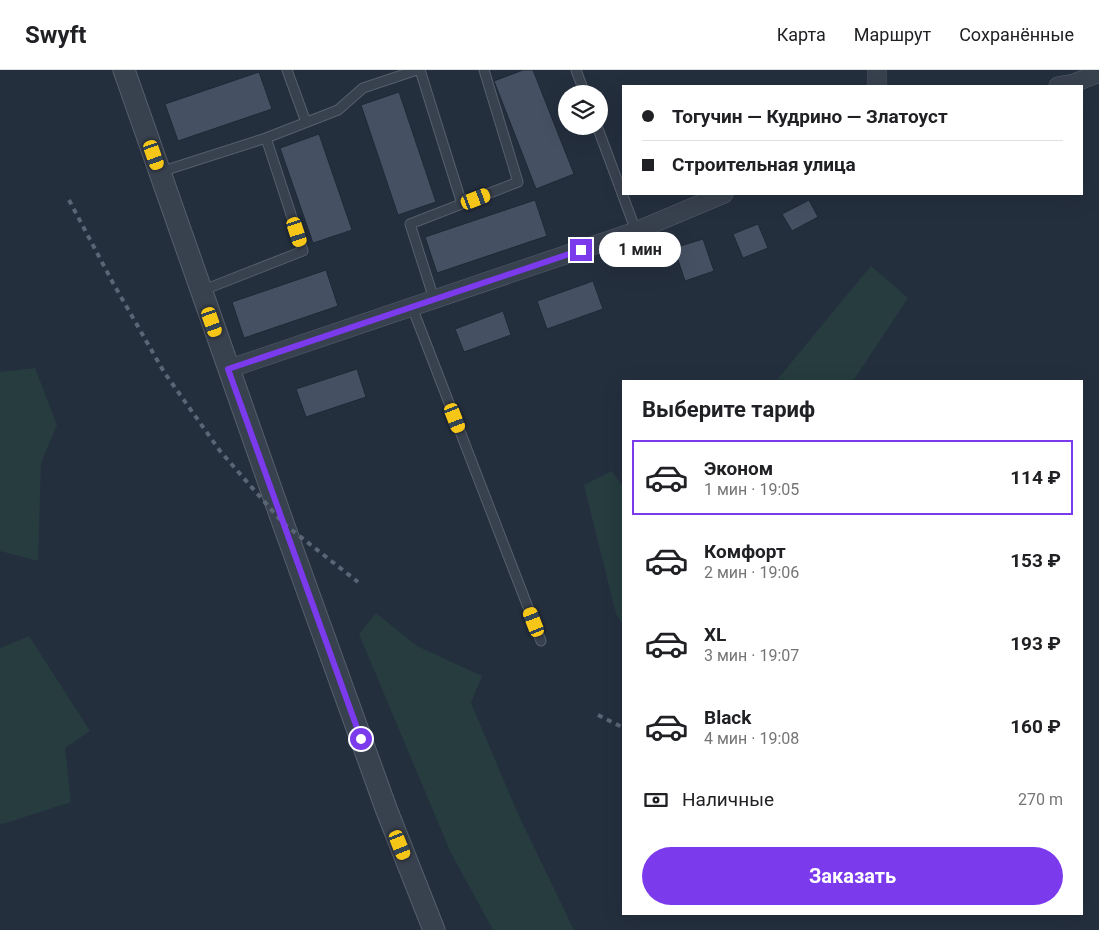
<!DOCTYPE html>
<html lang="ru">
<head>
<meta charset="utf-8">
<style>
	:root { --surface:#fff; --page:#f6f6f6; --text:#202124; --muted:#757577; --line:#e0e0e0; --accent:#7c3aed }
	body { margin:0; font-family:Roboto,sans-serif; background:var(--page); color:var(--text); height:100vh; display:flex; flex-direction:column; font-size:19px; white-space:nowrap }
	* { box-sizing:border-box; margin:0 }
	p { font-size:16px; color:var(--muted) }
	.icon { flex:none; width:28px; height:28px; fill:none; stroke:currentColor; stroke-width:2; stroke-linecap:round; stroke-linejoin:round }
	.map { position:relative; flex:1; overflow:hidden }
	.details { position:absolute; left:622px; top:310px; width:461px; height:535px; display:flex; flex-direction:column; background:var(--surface); border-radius:0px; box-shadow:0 5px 20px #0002 }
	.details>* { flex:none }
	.banner { position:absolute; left:622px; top:15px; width:461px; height:110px; border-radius:0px; box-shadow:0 5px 20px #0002; display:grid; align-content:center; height:110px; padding:0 20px; background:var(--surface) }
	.tools { position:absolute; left:558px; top:15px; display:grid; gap:10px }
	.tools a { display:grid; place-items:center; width:50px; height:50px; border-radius:50%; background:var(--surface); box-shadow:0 5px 20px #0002; font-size:25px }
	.end { position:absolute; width:22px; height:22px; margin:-11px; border:6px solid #7c3aed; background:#fff; box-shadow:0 0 0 2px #fff }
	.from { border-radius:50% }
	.bubble { position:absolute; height:35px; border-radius:18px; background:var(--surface); box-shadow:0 5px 20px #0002; font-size:16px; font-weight:700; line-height:35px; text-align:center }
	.car { position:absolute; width:15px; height:30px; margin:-15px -8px; border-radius:6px; box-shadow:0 0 4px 1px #0007; background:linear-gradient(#f5c518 24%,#345 0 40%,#f5c518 0 76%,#345 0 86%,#f5c518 0) }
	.banner b { display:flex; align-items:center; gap:18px; height:48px; font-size:19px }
	.banner b+b { border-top:1px solid var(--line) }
	.banner i { width:12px; height:12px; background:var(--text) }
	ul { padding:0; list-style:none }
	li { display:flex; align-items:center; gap:15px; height:75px; margin:0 10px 8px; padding:0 10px; border:2px solid transparent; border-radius:0px }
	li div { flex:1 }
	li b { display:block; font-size:19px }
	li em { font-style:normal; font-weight:700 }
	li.current { border-color:var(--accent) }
	li>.icon { width:45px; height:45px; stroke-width:1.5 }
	h2 { padding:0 20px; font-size:22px; line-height:60px }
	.pay { display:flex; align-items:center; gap:12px; height:55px; padding:0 20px; font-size:19px }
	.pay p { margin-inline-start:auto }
	.button { display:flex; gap:10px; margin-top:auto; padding:10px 20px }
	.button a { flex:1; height:58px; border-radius:30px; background:var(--accent); color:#fff; font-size:20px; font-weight:700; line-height:58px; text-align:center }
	header { display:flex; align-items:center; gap:30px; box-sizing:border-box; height:70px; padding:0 25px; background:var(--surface); border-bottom:1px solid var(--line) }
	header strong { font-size:24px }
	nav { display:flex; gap:28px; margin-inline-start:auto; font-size:18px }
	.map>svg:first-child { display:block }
	.green { fill:#263c3f }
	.building { fill:#455162; stroke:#1f2835 }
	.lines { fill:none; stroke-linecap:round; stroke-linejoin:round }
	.service-casing { stroke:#565f6c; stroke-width:11 }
	.minor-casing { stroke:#565f6c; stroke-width:19 }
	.tertiary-casing { stroke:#565f6c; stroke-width:23 }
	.service { stroke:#38414e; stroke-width:9 }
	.minor { stroke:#38414e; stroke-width:18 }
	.tertiary { stroke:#38414e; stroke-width:21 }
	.rail { stroke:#5a6575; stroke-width:4; stroke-dasharray:5 5; stroke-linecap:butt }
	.route { stroke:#7c3aed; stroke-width:6 }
</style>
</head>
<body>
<header>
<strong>Swyft</strong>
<nav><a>Карта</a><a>Маршрут</a><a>Сохранённые</a></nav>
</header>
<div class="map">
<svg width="1099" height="860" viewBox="0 0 1099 860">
	<rect width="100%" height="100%" fill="#242f3e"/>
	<!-- green -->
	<path class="green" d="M871,196l37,32 -55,83h-77z
		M35,298l22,57 -16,38 -3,98 -38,-10v-179z
		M612,401l12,17v137l-8,-11 -32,-129z
		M376,543l41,33 65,30 -11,27 47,111 56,116h-81l-43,-79 -91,-217z
		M29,566l61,95 -25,17 6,54 -65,21 -6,1v-176z"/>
	<!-- building -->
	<path class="building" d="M523,0h10l41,104 -38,15 -42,-108z
		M259,2l13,37 -94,32 -13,-37z
		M399,22l37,110 -38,13 -37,-110z
		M319,64l33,96 -39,13 -33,-95z
		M535,130l12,36 -110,37 -12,-36z
		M809,130l9,17 -26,14 -10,-17z
		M758,154l10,24 -25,10 -10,-24z
		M703,169l11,32 -29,10 -11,-33z
		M326,200l12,36 -94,32 -12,-36z
		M593,211l10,28 -56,20 -10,-28z
		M503,241l8,24 -47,17 -9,-23z
		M357,299l9,28 -60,20 -10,-28z"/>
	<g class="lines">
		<defs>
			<path id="service" d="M287,0l19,52
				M420,0l42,134
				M576,0l9,24
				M597,56l39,105
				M160,102l106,-34 72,-28 25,-22 54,-18
				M201,221l102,-40 -37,-113
				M434,229l-24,-75 108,-42 -34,-112
				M412,237l129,334"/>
			<path id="minor" d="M877,16v-16
				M1058,16l16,-3 25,-10
				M228,299l408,-138 88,-37"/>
			<path id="tertiary" d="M124,0l159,453 104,288 47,119"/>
		</defs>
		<!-- service casing -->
		<use href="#service" class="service-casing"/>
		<!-- minor casing -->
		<use href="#minor" class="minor-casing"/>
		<!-- tertiary casing -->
		<use href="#tertiary" class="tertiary-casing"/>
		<!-- service -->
		<use href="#service" class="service"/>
		<!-- minor -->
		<use href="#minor" class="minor"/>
		<!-- tertiary -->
		<use href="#tertiary" class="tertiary"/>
		<!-- rail -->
		<path class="rail" d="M69,130l44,83 51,89 56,79 63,72 75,59
			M598,645l26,13"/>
	</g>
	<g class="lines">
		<!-- route -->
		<path class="route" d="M361,669l-133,-370 353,-119"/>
	</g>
</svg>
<div class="tools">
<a><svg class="icon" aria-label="layers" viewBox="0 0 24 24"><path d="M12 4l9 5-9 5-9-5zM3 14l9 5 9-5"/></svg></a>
</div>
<i class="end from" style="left:361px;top:669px"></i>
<i class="end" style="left:581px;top:180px"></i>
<div class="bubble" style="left:599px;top:162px;width:82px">1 мин</div>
<i class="car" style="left:154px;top:85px;rotate:161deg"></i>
<i class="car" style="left:476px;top:129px;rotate:69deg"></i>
<i class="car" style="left:297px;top:162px;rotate:162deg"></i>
<i class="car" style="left:212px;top:252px;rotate:161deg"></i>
<i class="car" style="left:455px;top:348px;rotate:159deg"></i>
<i class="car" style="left:534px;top:552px;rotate:339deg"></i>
<i class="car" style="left:400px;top:775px;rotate:158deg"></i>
<div class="banner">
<b><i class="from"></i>Тогучин — Кудрино — Златоуст</b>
<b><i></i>Строительная улица</b>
</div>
<section class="details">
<h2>Выберите тариф</h2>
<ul>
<li class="current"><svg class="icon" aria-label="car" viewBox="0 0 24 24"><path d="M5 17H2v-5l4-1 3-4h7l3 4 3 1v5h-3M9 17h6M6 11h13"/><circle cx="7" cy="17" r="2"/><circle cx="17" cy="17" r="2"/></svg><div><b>Эконом</b><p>1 мин · 19:05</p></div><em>114 ₽</em></li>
<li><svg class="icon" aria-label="car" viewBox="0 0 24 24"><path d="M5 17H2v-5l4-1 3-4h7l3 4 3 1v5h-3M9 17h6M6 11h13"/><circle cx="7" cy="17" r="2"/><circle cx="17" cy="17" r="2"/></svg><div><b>Комфорт</b><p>2 мин · 19:06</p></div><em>153 ₽</em></li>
<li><svg class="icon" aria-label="car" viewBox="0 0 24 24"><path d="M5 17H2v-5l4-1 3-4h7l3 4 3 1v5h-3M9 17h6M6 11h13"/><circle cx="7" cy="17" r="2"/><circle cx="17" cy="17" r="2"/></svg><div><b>XL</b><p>3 мин · 19:07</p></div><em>193 ₽</em></li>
<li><svg class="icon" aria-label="car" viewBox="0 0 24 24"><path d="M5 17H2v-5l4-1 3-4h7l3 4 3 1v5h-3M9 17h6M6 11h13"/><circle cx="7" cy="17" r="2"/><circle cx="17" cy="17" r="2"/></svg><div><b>Black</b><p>4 мин · 19:08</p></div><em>160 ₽</em></li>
</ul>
<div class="pay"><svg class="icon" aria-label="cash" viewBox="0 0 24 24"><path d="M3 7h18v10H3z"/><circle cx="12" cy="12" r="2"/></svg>Наличные<p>270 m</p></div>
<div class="button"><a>Заказать</a></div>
</section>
</div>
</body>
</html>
